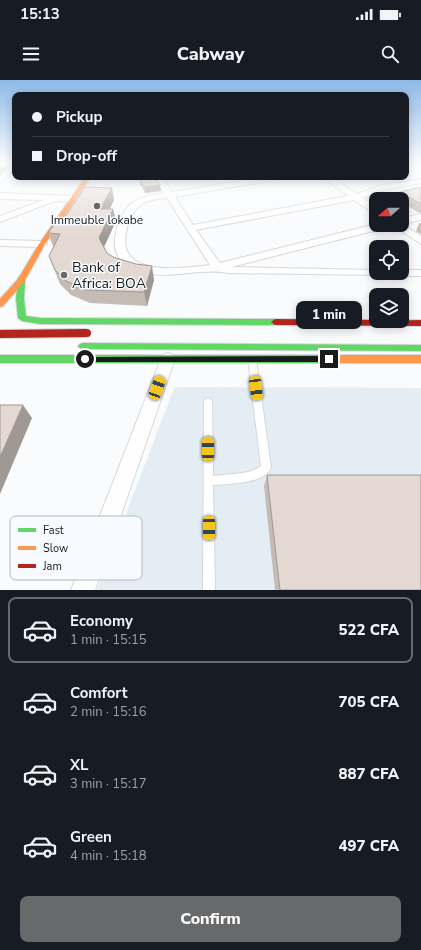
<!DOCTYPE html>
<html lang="en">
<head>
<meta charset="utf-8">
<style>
	:root { --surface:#171b24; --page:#242831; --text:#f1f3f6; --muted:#9ea1a6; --line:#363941; --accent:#67696b }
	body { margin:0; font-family:"Nunito Sans",sans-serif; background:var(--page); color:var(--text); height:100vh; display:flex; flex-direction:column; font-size:15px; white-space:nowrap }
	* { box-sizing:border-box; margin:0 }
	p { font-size:13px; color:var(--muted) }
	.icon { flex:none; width:22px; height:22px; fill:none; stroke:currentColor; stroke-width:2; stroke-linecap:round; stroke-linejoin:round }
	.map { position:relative; height:510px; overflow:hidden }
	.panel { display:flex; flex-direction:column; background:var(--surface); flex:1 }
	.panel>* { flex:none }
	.banner { position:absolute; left:12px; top:12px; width:397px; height:88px; border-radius:8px; box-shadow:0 2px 10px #0003; display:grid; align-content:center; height:88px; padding:0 20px; background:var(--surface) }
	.needle { width:26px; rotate:250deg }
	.controls { position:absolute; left:369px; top:112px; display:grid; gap:8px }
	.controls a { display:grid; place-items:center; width:40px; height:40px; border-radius:8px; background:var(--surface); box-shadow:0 2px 10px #0003; font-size:20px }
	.end { position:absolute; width:18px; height:18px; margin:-9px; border:5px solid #181a1c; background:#fff; box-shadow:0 0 0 2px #fff }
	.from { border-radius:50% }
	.bubble { position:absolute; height:28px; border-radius:8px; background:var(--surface); box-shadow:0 2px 10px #0003; font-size:13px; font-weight:800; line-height:28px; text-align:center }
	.car { position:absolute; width:12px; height:24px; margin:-12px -6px; border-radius:5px; box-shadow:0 0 3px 1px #0007; background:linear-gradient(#f5c518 24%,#345 0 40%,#f5c518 0 76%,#345 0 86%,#f5c518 0) }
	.banner b { display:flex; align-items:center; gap:14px; height:38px; font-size:15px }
	.banner b+b { border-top:1px solid var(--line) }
	.banner i { width:10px; height:10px; background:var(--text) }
	ul { padding:7px 0 0; list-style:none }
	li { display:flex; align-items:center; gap:12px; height:66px; margin:0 8px 6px; padding:0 12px; border:2px solid transparent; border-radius:8px }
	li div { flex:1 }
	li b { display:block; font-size:15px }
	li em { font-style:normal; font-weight:800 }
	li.current { border-color:var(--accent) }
	li>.icon { width:36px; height:36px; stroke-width:1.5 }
	.primary-button { display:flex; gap:8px; margin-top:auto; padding:8px 20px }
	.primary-button a { flex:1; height:46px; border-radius:8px; background:var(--accent); color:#fff; font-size:16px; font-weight:800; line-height:46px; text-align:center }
	.status { display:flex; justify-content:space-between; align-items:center; height:28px; padding:0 20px; background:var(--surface); direction:ltr }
	.status svg { height:11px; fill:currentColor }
	header { display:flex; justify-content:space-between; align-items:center; height:52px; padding:0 20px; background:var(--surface); font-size:18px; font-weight:800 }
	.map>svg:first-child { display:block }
	.built { fill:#e5edf4 }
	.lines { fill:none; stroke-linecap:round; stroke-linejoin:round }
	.lane-casing { stroke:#d6d8da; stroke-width:2 }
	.street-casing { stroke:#d6d8da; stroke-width:2 }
	.fast-casing { stroke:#d6d8da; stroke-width:2 }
	.slow-casing { stroke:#d6d8da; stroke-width:2 }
	.jam-casing { stroke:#d6d8da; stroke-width:2 }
	.lane { fill:#fefeff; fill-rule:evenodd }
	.street { fill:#fefeff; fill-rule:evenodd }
	.fast { fill:#63d668; fill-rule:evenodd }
	.slow { fill:#ff974d; fill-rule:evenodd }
	.jam { fill:#b3261e; fill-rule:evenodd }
	.jam-bridge-casing { stroke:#d3d4d5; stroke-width:10; stroke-linecap:butt }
	.jam-bridge { stroke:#b3261e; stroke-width:8 }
	.wall { fill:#c4bbb5 }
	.shaded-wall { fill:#a09893 }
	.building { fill:#e4d9d2; stroke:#a09893 }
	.route { fill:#181a1c }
	.poi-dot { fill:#67696b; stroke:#f7fbff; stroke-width:1.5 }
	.labels { text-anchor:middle; stroke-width:3; stroke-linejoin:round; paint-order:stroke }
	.far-poi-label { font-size:12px; fill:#181a1c; stroke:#f7fbff }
	.poi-label { font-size:14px; fill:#181a1c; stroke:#f7fbff; text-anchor:start }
	.key { fill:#f7fbff; stroke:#b4b8bb; stroke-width:1 }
	.key-label { font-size:11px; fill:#181a1c }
</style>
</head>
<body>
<div class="status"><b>15:13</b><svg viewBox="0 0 49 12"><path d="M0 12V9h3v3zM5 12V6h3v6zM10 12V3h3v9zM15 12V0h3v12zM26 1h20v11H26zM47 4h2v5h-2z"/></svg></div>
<header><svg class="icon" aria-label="menu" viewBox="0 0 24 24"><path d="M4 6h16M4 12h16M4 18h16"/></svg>Cabway<svg class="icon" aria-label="search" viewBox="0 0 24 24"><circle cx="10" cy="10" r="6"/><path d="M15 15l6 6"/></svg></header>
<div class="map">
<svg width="421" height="510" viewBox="0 0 421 510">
	<rect width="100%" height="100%" fill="#f9fbfd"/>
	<!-- built -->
	<path class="built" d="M183,307l238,1v202h-324l77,-202z"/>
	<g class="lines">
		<defs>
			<path id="lane" d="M252,276l3,1 1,2 15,109c-7,16 -43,16 -58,17l2,105h-12l1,-188 1,-2 3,-2 3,2 1,2 1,74c14,-2 38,-1 48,-10l-13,-107 1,-2z"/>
			<path id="street" d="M12,84h3v6l-15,13v-7z
				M154,97h8l10,15 92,-15h20l-4,2 -105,18 18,28 155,-29 -25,-19h9l25,17 25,-9 39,-6v4l-37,7 -21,8 13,9v7l-22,-14 -158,30 24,33 156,-39 15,1 -2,2 -158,40 145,3v3h6l-2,2 -153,-2c-33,-7 -76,15 -105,-12 -15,-13 -4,-47 10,-58 8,-7 21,-8 32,-10zM167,118l43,67c-19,2 -53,7 -70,-2 -7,-3 -12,-8 -14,-15 -3,-11 3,-33 12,-41 7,-7 19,-8 29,-9z
				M0,113l73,3 4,3 -4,3 -18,-1 -55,21v-6l44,-16 -44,-1z
				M421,134v6l-19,4 19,12v8l-29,-19h10v-7z
				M0,160l42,1 5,3 -5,3 -42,-1z
				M402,190h19v6h-24l-6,-3h11z
				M168,273l5,2 2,4 -80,231h-24l90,-231 2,-4z"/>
			<path id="fast" d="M18,198h3l4,2 -1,19 2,17 14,2 235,1 4,3 -4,3 -235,-1 -18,-3 -4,-3 -2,-19z
				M83,263l338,2v6l-338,-2 -3,-1 -2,-2 2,-2z
				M0,275h327l3,1 2,3 -2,3 -3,1h-327z"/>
			<path id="slow" d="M85,97h6l-46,67 -21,38 -21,24 -3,1v-8l18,-20 21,-35z
				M327,275h94v8h-94l-3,-1 -2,-3 2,-3z"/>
			<path id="jam" d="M275,239l101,1v1l45,-1v6l-146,-1 -4,-3z"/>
		</defs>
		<!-- lane casing -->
		<use href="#lane" class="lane-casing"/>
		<!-- street casing -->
		<use href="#street" class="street-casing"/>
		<!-- fast casing -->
		<use href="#fast" class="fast-casing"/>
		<!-- slow casing -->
		<use href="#slow" class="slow-casing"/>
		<!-- jam casing -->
		<use href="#jam" class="jam-casing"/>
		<!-- lane -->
		<use href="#lane" class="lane"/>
		<!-- street -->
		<use href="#street" class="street"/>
		<!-- fast -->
		<use href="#fast" class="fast"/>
		<!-- slow -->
		<use href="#slow" class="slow"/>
		<!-- jam -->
		<use href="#jam" class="jam"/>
		<defs>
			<path id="jam-bridge" d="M0,254l87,-1"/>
		</defs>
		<!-- jam-bridge casing -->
		<use href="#jam-bridge" class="jam-bridge-casing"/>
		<!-- jam-bridge -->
		<use href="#jam-bridge" class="jam-bridge"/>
	</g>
	<!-- wall -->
	<path class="wall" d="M139,97l22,14 -16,2 -5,-9z
		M421,107v26h-2l-17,-11v-3h-4l2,-7z
		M114,120l-4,9h3l3,12 -12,26 3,6 6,4 41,23 -7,26 -57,-3 -19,-8 -11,-11 -11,-28 5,-10h-1l-5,-13 14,-12z
		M419,143h2v11l-5,-3z
		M267,395l154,115h-146l-11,-104z"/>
	<!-- shaded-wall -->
	<path class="shaded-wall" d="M3,84h7l-10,11v-7z
		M160,105l1,6 -16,2 -1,-6z
		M112,108l2,12 -11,21 -3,-12z
		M113,129l3,12 -14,30 -3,-13z
		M152,186l2,14 -7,26 -3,-14z
		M23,325l9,13 -32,76v-37z"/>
	<!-- building -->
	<path class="building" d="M0,84h3l-3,4z
		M139,97h16l5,8 -16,2z
		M85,107l27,1 -12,21h13l-14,29 8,15 6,4 23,7 16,2 -8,26 -58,-2 -20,-9 -11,-11 -6,-14 11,-22 -12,-1 9,-12h5z
		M421,107v17l-21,-12z
		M0,325h23l-23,52z
		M267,395h154v115h-141z"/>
	<!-- sky -->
	<linearGradient id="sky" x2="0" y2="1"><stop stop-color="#8db9e7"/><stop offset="0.54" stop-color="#fcfdfe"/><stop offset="1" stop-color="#fcfdfe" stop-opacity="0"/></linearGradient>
	<rect width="421" height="156" fill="url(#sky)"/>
	<!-- route -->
	<path class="route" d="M329,276l3,3 -3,3h-244l-4,-3 4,-2z"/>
	<!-- markers -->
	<g class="poi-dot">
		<circle cx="97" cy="126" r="4"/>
		<circle cx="64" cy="195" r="4"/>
	</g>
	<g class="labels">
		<!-- far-poi labels -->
		<g class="far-poi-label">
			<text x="97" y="144">Immeuble lokabe</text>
		</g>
		<!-- poi labels -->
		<g class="poi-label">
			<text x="72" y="192">Bank of<tspan x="72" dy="16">Africa: BOA</tspan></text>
		</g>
	</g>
	<!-- legend -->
	<rect x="10" y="436" width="132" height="64" rx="6" class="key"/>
	<rect x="18" y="448" width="18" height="4" fill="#63d668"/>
	<rect x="18" y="466" width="18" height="4" fill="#ff974d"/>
	<rect x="18" y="484" width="18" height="4" fill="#b3261e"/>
	<g class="key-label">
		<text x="43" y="454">Fast</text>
		<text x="43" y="472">Slow</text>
		<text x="43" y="490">Jam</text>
	</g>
</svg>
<div class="controls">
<a><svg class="needle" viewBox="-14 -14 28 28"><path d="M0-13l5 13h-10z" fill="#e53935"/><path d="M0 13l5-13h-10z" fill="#9ea1a6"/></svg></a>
<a><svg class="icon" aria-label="locate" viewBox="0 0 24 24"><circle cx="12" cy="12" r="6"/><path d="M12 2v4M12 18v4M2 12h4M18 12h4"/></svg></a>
<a><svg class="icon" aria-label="layers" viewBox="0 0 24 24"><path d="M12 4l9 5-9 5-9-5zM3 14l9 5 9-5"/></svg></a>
</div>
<i class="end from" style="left:85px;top:279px"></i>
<i class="end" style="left:329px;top:279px"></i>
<div class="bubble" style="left:296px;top:221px;width:66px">1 min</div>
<i class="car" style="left:157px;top:308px;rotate:20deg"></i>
<i class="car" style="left:256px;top:308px;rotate:173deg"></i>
<i class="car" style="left:208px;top:369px;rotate:0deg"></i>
<i class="car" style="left:209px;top:448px;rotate:180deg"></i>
<div class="banner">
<b><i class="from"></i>Pickup</b>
<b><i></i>Drop-off</b>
</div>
</div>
<section class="panel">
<ul>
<li class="current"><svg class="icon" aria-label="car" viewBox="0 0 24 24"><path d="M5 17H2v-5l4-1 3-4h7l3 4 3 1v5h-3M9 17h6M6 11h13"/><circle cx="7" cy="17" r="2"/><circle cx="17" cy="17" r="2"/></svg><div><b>Economy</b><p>1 min · 15:15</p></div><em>522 CFA</em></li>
<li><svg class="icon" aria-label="car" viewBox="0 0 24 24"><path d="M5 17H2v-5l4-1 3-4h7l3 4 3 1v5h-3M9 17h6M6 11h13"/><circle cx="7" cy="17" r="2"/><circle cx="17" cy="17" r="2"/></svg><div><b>Comfort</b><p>2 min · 15:16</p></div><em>705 CFA</em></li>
<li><svg class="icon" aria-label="car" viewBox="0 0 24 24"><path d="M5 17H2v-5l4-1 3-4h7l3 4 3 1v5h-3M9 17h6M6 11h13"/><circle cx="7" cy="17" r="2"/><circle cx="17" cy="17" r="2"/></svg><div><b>XL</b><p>3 min · 15:17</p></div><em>887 CFA</em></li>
<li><svg class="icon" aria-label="car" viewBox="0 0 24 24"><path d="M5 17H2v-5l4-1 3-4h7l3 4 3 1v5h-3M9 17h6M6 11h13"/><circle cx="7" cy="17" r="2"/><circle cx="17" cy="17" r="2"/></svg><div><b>Green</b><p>4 min · 15:18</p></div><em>497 CFA</em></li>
</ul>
<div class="primary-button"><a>Confirm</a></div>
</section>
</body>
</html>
